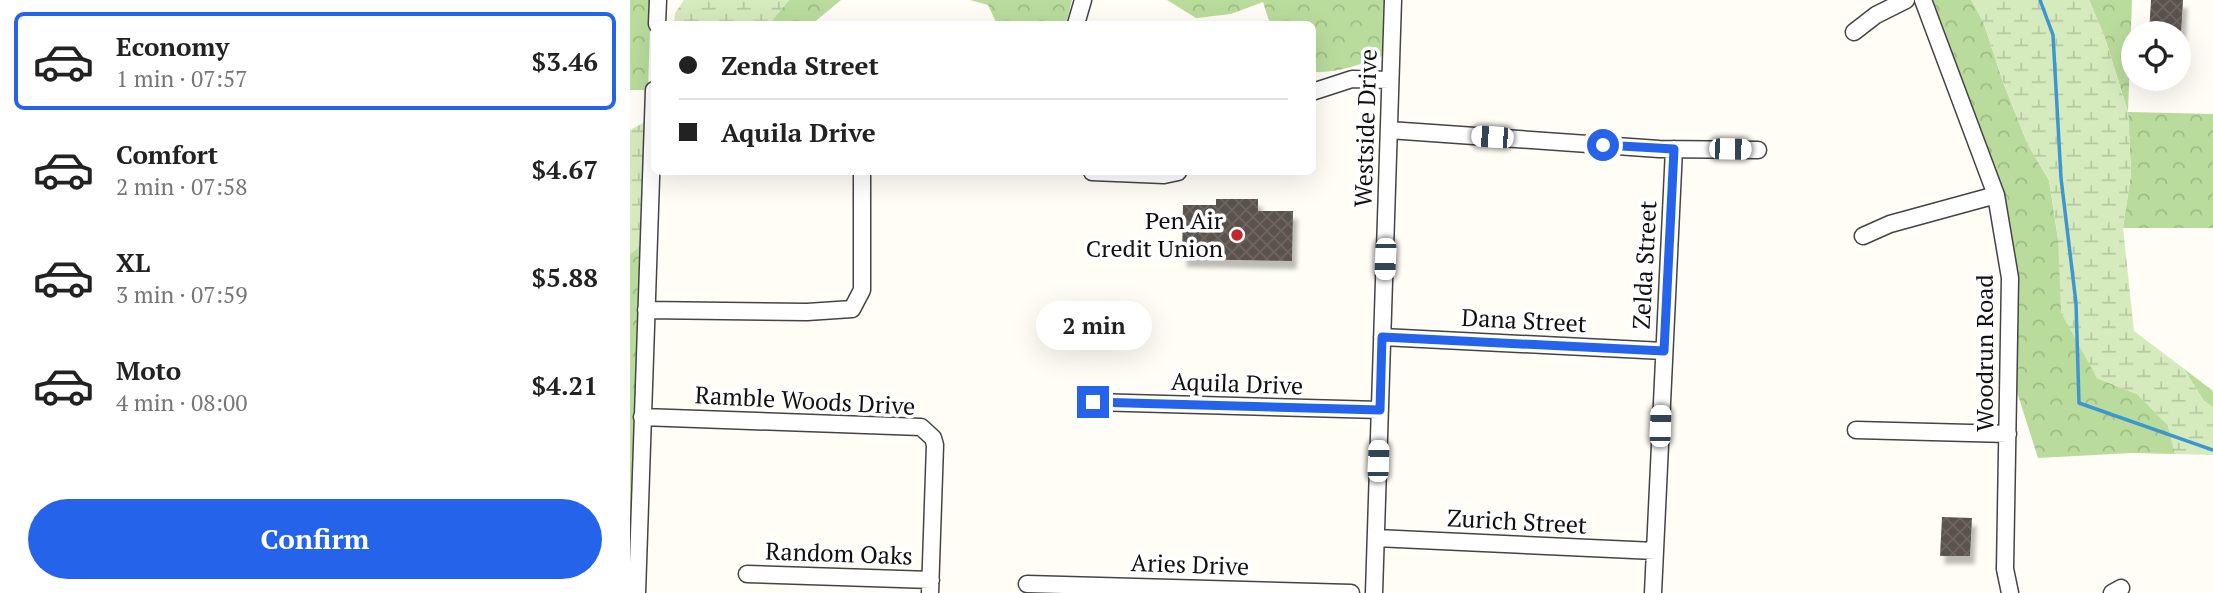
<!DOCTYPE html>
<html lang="en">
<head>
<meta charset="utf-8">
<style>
	:root { --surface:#fff; --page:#f2f2f2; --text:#222; --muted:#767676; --line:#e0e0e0; --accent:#2563eb }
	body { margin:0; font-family:"PT Serif",serif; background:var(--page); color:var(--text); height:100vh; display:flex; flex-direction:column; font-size:26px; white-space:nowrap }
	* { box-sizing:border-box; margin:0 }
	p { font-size:23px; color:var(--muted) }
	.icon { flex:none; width:38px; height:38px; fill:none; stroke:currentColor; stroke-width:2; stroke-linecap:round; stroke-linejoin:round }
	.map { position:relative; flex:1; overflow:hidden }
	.drawer { display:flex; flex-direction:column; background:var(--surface); width:630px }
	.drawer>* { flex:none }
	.hud { position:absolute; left:21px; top:21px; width:665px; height:154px; border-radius:10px; box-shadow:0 7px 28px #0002; display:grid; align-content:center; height:154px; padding:0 28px; background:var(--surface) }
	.controls { position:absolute; left:1491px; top:21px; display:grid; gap:14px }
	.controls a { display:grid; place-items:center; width:70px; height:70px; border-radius:50%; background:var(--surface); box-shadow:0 7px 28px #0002; font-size:35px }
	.end { position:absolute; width:32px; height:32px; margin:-16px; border:9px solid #2563eb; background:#fff; box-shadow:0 0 0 4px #fff }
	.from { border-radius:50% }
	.bubble { position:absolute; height:49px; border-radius:24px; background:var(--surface); box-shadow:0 7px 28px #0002; font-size:23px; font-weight:800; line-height:49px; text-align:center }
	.car { position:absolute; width:21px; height:42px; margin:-21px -10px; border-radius:9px; box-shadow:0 0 5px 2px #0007; background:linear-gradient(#fff 24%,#345 0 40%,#fff 0 76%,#345 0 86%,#fff 0) }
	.hud b { display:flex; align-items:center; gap:24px; height:66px; font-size:26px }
	.hud b+b { border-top:2px solid var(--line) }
	.hud i { width:18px; height:18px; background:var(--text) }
	ul { padding:12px 0 0; list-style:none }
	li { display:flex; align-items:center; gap:21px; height:98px; margin:0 14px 10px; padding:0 14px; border:4px solid transparent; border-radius:10px }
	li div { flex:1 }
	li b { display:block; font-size:26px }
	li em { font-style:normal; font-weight:800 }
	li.selected { border-color:var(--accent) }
	li>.icon { width:63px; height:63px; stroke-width:1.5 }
	.action { display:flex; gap:14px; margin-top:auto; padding:14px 28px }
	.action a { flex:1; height:80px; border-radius:42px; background:var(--accent); color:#fff; font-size:28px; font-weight:800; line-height:80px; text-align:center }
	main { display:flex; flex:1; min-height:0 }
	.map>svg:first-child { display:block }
	.forest { fill:url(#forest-crowns) }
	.wetland { fill:url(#wetland-marsh) }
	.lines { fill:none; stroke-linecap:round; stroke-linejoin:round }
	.stream { stroke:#3f96cf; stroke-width:3.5 }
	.building { fill:url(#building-cross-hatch); filter:url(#shadow) }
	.minor-casing { stroke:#444; stroke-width:19 }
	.minor { stroke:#fff; stroke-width:16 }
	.route { stroke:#2563eb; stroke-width:9 }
	.poi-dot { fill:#c4262e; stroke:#fff; stroke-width:2.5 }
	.labels { text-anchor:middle; stroke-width:7; stroke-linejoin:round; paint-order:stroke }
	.street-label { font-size:24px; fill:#111; stroke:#fff }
	.poi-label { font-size:24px; fill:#111; stroke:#fff; text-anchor:end }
</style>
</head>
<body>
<main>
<section class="drawer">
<ul>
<li class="selected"><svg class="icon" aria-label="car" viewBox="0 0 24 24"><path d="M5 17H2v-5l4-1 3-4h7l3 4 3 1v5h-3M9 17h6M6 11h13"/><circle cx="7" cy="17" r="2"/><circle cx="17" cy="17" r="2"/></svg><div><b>Economy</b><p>1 min · 07:57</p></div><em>$3.46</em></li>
<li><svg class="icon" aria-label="car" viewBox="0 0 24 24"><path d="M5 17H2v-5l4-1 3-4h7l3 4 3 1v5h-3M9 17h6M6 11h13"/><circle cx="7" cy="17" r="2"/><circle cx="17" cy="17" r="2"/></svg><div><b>Comfort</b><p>2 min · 07:58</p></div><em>$4.67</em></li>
<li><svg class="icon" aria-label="car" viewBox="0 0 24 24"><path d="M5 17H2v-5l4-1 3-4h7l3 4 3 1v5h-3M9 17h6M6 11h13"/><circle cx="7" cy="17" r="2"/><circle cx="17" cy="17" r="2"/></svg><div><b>XL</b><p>3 min · 07:59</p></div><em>$5.88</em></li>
<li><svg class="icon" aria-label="car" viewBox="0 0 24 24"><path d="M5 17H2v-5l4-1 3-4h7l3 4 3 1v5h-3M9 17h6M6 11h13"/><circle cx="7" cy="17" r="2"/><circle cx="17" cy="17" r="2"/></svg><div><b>Moto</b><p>4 min · 08:00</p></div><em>$4.21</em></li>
</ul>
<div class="action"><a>Confirm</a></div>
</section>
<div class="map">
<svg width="1583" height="593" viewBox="0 0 1583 593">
	<defs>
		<pattern id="forest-crowns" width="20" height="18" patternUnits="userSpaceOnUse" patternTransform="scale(1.75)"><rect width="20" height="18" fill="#b9dc9c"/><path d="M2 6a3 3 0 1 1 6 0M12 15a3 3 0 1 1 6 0" fill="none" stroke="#9ebc85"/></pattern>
		<pattern id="wetland-marsh" width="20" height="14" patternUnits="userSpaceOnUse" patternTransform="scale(1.75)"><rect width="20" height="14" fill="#d5ebbd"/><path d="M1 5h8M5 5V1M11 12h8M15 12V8" fill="none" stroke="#b6c8a1"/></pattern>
		<pattern id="building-cross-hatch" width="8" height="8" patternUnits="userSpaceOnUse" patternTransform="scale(1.75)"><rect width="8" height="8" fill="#5a524d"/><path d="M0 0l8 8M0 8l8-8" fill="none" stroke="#6d6662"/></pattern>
		<filter id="shadow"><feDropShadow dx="4.5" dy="8" stdDeviation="2" flood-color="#0004"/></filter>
	</defs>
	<rect width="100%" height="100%" fill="#fffdf5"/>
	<!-- forest -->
	<path class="forest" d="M0,0h21l-3,90h-18z
		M159,0h52l-29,24h-43z
		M340,0h102l-6,24h-69l-9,-19z
		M537,0h218l-3,56c-22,9 -45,17 -69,16l-1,-48h-42l-7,-22 -32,12 -35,4z
		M1300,0h41l12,21 20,61 25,63 21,35 9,59 39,139 40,16 31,31 7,29 -43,-1 -94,5 -21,-66 -1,-114z
		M1459,0h43l-4,112 85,2v114h-90l8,-54 -3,-62 -23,-74z
		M12,245l-12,348v-339z
		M1553,368l30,23v16l-9,-6z"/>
	<!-- wetland -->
	<path class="wetland" d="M54,0h105l-20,24h-95l1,-11z
		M1341,0h118l16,38 23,74 3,62 -8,54 11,103 49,37 21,33 9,6v48l-38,-1 -7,-29 -31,-31 -40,-16 -36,-65 -3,-74 -9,-59 -21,-35 -25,-63 -20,-61z
		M17,121l-5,124 -12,9v-124z"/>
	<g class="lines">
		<!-- stream -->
		<path class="stream" d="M1410,0l13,35 8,143 15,125 3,100 134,47"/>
	</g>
	<!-- building -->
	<path class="building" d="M1521,0h32l-2,33h-32z
		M586,199h42v12h35l-1,50 -110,-2 1,-54h33z
		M1312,517l30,1 -2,38h-30z"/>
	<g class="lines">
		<defs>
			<path id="minor" d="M1293,0l73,195 14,83 -5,291 5,24
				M27,24l1,-24
				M446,24l7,-24
				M1224,32l22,-17 30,-15
				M682,92l40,-13 38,1
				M759,130l270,19 99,1
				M462,172l72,3 14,-3
				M1233,236l27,-12 106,-29
				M16,310l161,2 45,-3 10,-19v-118
				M752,337l282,14
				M463,402l287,8
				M12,417l279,10 12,11 2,7 -5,148
				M1226,430l152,4
				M746,538l279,13
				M117,574l184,6
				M397,584l324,9
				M7,593l17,-503
				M744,593l19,-593
				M1023,593l21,-444
				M1482,593l9,-5"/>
		</defs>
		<!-- minor casing -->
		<use href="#minor" class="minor-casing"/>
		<!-- minor -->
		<use href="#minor" class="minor"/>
	</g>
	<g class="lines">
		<!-- route -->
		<path class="route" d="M463,402l287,8 2,-73 282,14 10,-202 -71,-4"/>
	</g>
	<!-- markers -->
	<circle class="poi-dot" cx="607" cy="235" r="7"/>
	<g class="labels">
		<!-- street labels -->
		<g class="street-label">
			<text transform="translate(736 128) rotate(-88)" y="8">Westside Drive</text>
			<text transform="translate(1015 265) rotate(-87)" y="8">Zelda Street</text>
			<text transform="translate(894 321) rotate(3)" y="8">Dana Street</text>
			<text transform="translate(1355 353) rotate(-90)" y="8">Woodrun Road</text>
			<text transform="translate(607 384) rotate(2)" y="8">Aquila Drive</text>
			<text transform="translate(175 401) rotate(3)" y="8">Ramble Woods Drive</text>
			<text transform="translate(887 522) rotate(3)" y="8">Zurich Street</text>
			<text transform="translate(209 554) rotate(2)" y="8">Random Oaks</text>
			<text transform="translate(560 565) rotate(2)" y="8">Aries Drive</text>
		</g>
		<!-- poi labels -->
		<g class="poi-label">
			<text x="593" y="229">Pen Air<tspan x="593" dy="28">Credit Union</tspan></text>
		</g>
	</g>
</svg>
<div class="controls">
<a><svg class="icon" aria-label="locate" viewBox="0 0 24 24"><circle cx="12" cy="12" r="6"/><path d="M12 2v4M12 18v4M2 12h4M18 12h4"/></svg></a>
</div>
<i class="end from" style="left:973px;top:145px"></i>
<i class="end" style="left:463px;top:402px"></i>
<div class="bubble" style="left:406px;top:301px;width:116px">2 min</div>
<i class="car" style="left:862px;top:137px;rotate:274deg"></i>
<i class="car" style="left:1100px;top:149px;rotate:91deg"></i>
<i class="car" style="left:755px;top:259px;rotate:182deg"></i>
<i class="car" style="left:1030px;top:426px;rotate:2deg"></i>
<i class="car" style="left:748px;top:461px;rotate:2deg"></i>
<div class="hud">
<b><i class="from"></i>Zenda Street</b>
<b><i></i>Aquila Drive</b>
</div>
</div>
</main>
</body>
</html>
